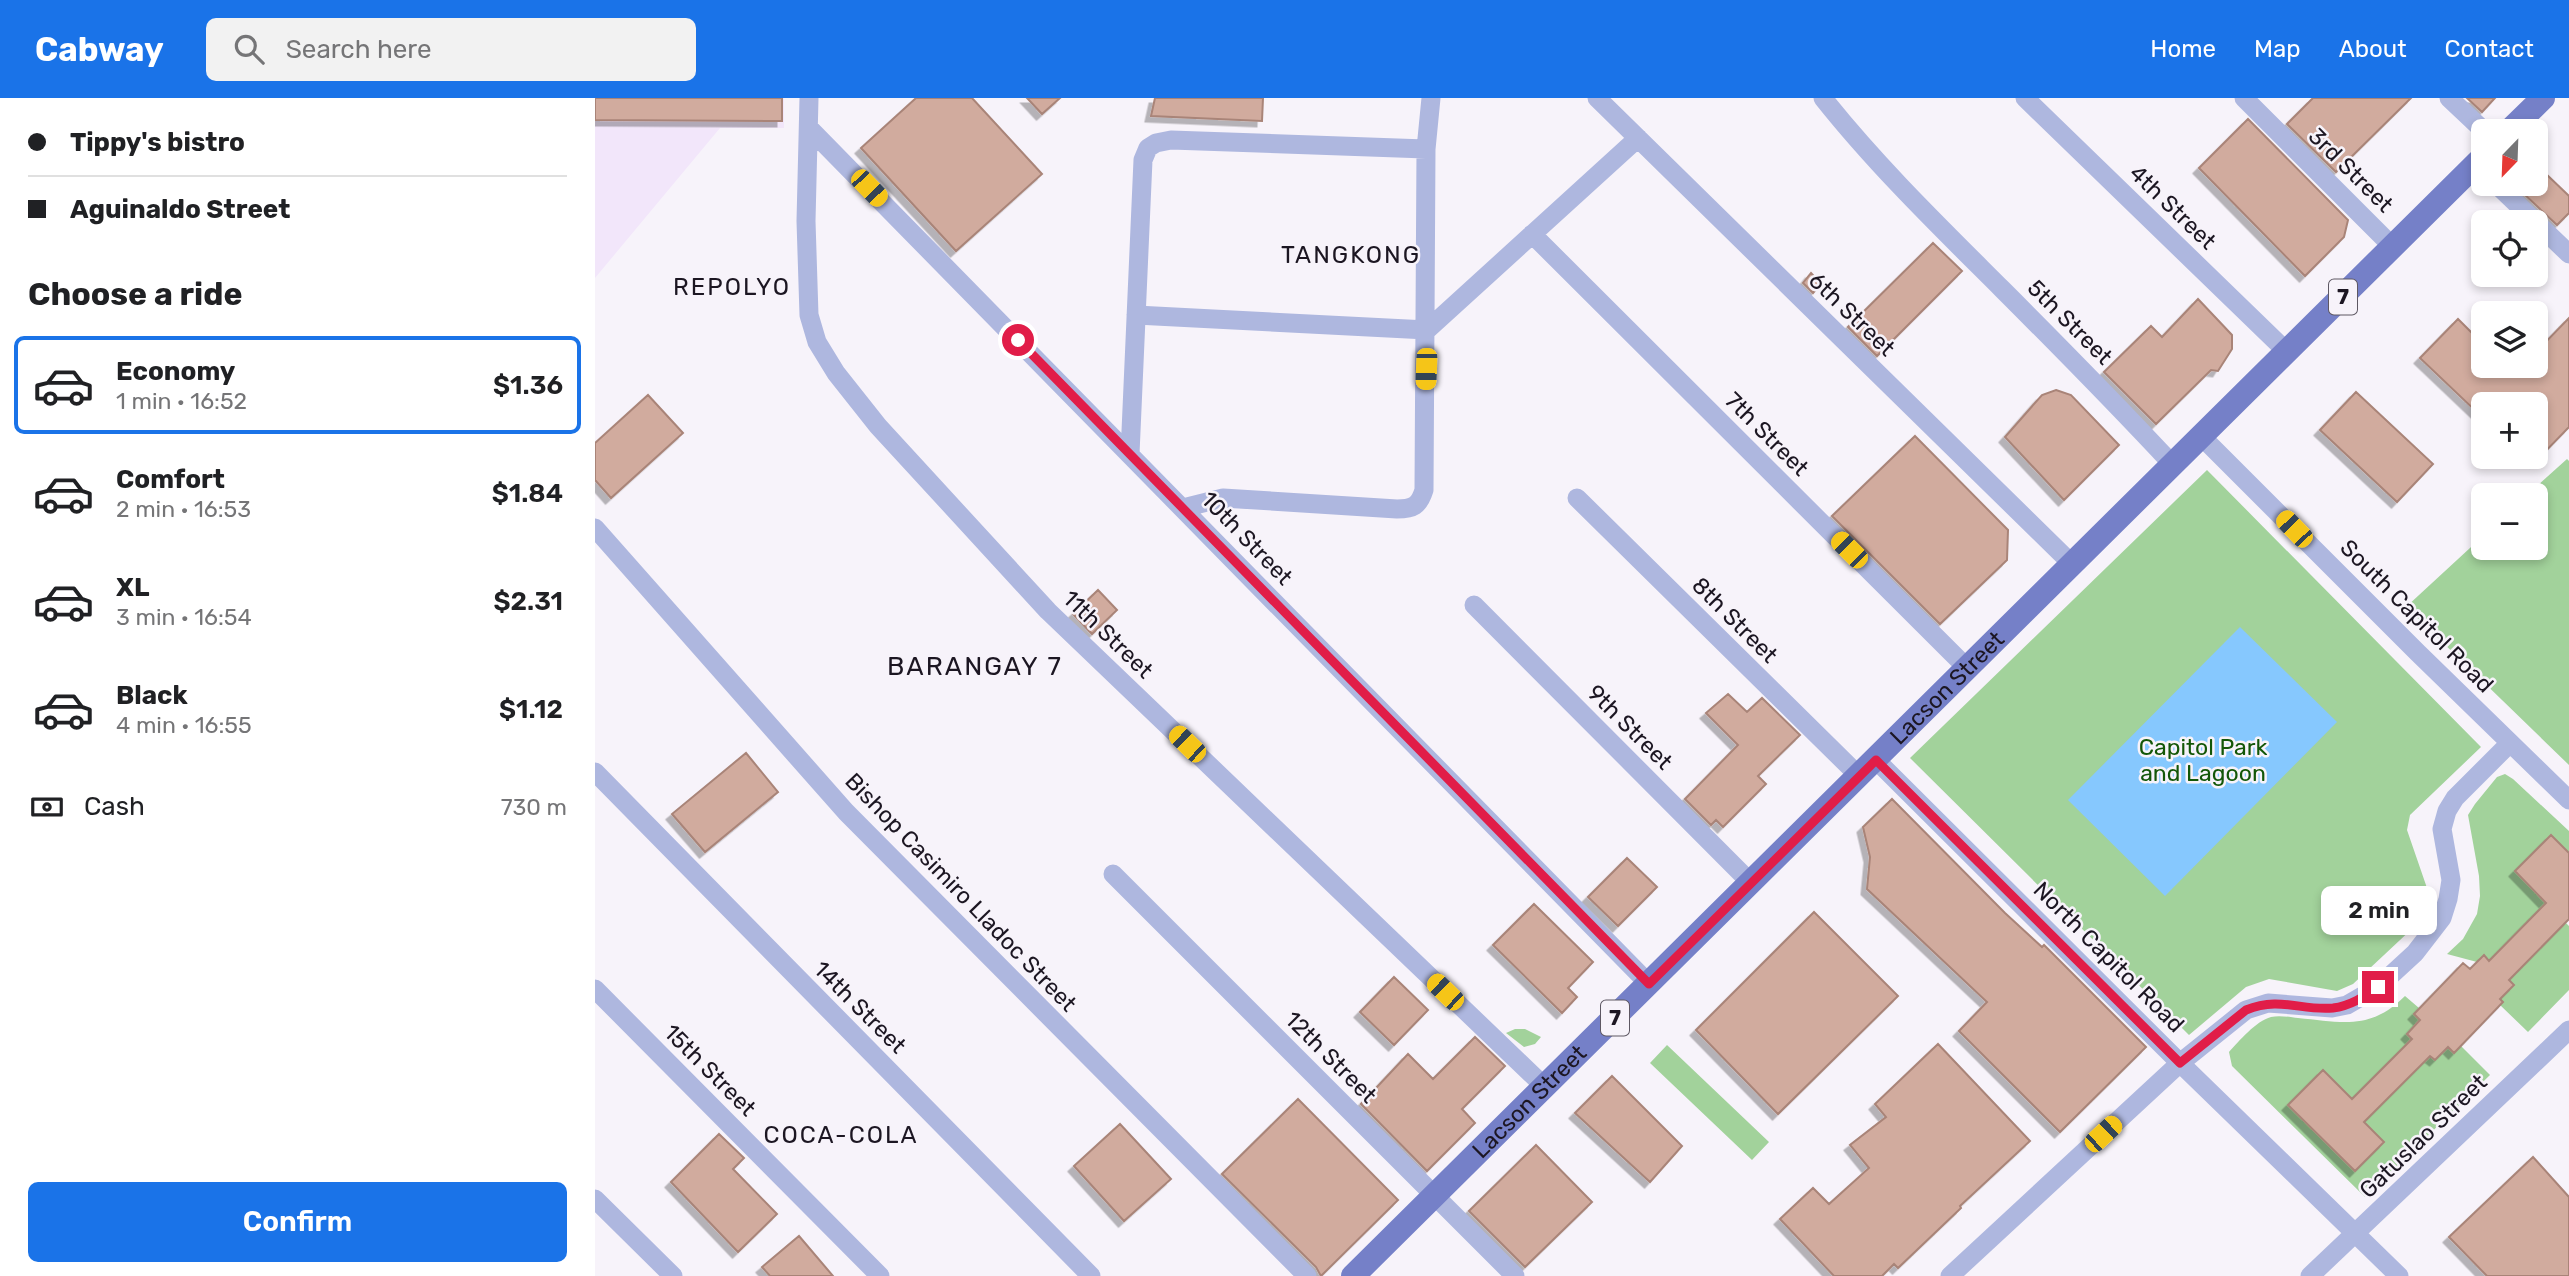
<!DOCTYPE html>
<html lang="en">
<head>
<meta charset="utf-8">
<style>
	:root { --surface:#fff; --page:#f2f2f2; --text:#202124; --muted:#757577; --line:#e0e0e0; --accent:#1a73e8 }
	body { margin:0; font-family:Rubik,sans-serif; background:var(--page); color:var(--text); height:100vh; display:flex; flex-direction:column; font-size:26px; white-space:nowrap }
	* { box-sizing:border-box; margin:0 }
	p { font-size:23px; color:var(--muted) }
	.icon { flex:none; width:38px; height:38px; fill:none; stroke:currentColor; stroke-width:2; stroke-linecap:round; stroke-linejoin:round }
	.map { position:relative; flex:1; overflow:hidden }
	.details { display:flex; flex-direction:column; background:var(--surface); width:595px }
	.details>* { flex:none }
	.banner { display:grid; align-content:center; height:154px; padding:0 28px; background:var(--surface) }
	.needle { width:46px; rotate:203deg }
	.tools { position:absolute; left:1876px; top:21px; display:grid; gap:14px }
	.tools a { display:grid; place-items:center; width:77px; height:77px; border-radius:10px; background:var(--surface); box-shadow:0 4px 10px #0003; font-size:35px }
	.end { position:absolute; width:32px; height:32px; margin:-16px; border:9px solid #e11d48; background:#fff; box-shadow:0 0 0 4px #fff }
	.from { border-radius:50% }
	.bubble { position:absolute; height:49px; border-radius:10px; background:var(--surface); box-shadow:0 4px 10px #0003; font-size:23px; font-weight:600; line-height:49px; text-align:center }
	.car { position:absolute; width:21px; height:42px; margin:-21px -10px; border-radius:9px; box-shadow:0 0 5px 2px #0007; background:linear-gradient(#f5c518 24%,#345 0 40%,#f5c518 0 76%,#345 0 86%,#f5c518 0) }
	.banner b { display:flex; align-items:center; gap:24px; height:66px; font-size:26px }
	.banner b+b { border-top:2px solid var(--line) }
	.banner i { width:18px; height:18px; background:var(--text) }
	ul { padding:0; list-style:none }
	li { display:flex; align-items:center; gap:21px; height:98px; margin:0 14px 10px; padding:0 14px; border:4px solid transparent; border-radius:10px }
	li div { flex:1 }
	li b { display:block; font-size:26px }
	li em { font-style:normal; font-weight:600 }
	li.active { border-color:var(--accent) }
	li>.icon { width:63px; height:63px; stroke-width:1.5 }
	h2 { padding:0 28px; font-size:32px; line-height:84px }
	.pay { display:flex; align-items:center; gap:18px; height:77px; padding:0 28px; font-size:26px }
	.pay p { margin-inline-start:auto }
	.cta { display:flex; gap:14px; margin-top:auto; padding:14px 28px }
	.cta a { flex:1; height:80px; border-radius:10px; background:var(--accent); color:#fff; font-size:28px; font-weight:600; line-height:80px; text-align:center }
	header { display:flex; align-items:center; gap:42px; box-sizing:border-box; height:98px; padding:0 35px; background:var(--accent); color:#fff }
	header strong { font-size:33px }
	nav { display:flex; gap:38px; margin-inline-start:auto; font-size:24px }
	.search { width:490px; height:63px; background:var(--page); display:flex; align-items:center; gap:18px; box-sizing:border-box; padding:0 24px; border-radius:10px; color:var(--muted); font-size:26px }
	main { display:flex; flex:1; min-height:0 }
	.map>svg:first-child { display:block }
	.education { fill:#f2e6fa }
	.green { fill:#a2d29b }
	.water { fill:#86c8fe }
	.building { fill:#d1ab9e; stroke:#a98478; stroke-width:2; filter:url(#shadow) }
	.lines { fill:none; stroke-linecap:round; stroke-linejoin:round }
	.minor { stroke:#aeb7df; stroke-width:19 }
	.major { stroke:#7580c8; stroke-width:24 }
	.route { stroke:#e11d48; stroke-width:9 }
	.labels { text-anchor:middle; stroke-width:5; stroke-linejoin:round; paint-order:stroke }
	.shield { fill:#f7f3fa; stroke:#5e5863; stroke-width:2 }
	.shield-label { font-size:21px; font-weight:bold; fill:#1c1622 }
	.street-label { font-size:23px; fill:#1c1622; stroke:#f7f3fa }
	.park-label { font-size:23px; fill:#135708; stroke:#f7f3fa }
	.neighbourhood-label { font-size:24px; letter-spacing:2px; fill:#1c1622; stroke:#f7f3fa }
	.quarter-label { font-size:26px; letter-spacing:2px; fill:#1c1622; stroke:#f7f3fa }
</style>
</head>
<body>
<header>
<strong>Cabway</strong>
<div class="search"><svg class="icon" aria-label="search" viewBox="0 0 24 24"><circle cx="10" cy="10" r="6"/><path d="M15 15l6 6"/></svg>Search here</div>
<nav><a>Home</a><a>Map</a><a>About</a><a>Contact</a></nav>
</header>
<main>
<section class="details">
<div class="banner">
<b><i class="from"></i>Tippy's bistro</b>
<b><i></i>Aguinaldo Street</b>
</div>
<h2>Choose a ride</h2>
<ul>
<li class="active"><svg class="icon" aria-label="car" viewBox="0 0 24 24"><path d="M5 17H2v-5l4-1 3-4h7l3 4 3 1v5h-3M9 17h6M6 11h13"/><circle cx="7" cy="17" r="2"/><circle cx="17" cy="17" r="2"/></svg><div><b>Economy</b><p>1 min · 16:52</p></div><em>$1.36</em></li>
<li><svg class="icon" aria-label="car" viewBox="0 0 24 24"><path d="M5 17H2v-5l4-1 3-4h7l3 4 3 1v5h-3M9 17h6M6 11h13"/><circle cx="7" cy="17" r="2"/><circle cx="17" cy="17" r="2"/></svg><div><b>Comfort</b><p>2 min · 16:53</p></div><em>$1.84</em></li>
<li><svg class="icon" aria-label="car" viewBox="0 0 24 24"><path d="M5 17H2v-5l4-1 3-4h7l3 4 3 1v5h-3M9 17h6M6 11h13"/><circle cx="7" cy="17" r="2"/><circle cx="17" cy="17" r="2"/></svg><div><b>XL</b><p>3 min · 16:54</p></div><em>$2.31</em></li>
<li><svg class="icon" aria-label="car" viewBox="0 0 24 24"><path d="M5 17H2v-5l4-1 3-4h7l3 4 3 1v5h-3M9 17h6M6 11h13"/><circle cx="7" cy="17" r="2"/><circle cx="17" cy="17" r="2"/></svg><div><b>Black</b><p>4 min · 16:55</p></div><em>$1.12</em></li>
</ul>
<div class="pay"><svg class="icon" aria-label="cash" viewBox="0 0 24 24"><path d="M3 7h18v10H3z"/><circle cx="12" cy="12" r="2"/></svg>Cash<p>730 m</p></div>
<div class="cta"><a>Confirm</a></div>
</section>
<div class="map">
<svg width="1974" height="1178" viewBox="0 0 1974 1178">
	<defs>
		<filter id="shadow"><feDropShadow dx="-5.5" dy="5.5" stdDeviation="0" flood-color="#0004"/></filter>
	</defs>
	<rect width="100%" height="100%" fill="#f7f3fa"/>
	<!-- education -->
	<path class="education" d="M0,0h189v30h-64l-125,150z"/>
	<!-- green -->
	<path class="green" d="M1972,361l2,2v304l-163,-158 77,-71v12h53v-53h-9z
		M1612,372l274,277 -71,68 -3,15 20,58 -4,22 -8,16 -62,58 -16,7 -68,-12 -23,8 -57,48 -279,-277z
		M1910,676l8,5 56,52v22l-18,-17 -36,35 31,32 -57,58 -5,-5 -7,6 -30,-8 16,-15 14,-25 3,-18 -1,-20 -11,-61 7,-11 22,-27z
		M1971,825l3,3v64l-41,42 -28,-27 3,-3 -3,-3 13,-14 -4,-5z
		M1810,898l14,12 -5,6 6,6 -13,14 5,5 -65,66 -2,-13 -22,-22 -35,35 96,37 -20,-20 66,-66 18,-9 6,6 7,-7 29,29 -125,122 -133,-131 -3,-14c10,-11 27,-31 42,-35 8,-2 19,0 27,1 44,4 72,13 107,-22z
		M920,931h10l16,8 -6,7 -11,3 -18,-14z
		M1072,947l102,97 -17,18 -102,-97z"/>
	<!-- water -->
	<path class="water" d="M1645,529l97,95 -172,174 -97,-96z"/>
	<!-- building -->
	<path class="building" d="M0,0h187v23l-187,-1z
		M321,0h56l70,76 -86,77 -95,-103z
		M432,0h33l-18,16z
		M560,0h108l-1,23 -111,-5z
		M1718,0h98l-75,74 -49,-48z
		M1872,0h28l-13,14z
		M1653,21l100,101 -4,17 -39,39 -106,-108z
		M1949,74l25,24v17l-12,12 -34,-32 10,-9h3v-3z
		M1338,145l29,28 -85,85 -29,-29z
		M1216,175l10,11 -8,9 -10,-10z
		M1603,201l34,36v14l-14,22 -7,-1 -55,54 -52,-52 47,-46 11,11z
		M1974,220v109l-33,34v-57h-53v14l-63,-60 38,-39 25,25v22h23l8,7 8,-7h14v-14z
		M1461,292l15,5 48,50 -55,55 -59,-63 37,-42z
		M1761,294l77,72 -36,38 -77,-72z
		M53,297l35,38 -72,65 -16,-18v-37z
		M1320,338l93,94 -1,30 -67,64 -108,-108z
		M503,492l19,20 -25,24 -19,-20z
		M1133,596l19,18 15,-14 38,37 -42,41 8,8 -43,43 -7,-7 -5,5 -26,-26 53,-54 -32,-32z
		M151,655l32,39 -73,60 -33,-38z
		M1297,701l113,114 37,34 2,-2 102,102 -86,85 -101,-101 28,-29 -120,-113 3,-32 -7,-30z
		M1956,737l18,18v66l-60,61 5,5 -14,14 3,3 -49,51 -6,-6 -13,13 -5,-4 -66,66 20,20 -29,29 -67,-66 35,-35 29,29 60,-60 -5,-5 13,-14 -6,-6 49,-51 7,6 14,-14 5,6 57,-58 -31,-32z
		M1032,760l30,29 -39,39 -30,-29z
		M939,806l59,58 -25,26 9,9 -15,16 -69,-68z
		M1219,814l84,84 -120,118 -82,-84z
		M799,879l34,33 -34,35 -34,-33z
		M880,939l30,29 -43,43 13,14 -48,48 -66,-67 47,-50 25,25z
		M1343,946l92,97 -70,65 1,2 -63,60 -4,-4 -12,12h-48l-54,-57 33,-31 16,16 40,-36 -19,-23 36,-28 -11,-13z
		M1017,978l70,70 -32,36 -75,-69z
		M703,1001l100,101 -77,76 -5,-9 -94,-93z
		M525,1026l51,55 -47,42 -50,-55z
		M124,1036l25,24 -11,11 44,45 -39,38 -67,-70z
		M941,1047l56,57 -67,65 -56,-56z
		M1938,1059l36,40v79h-82l-38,-39z
		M204,1138l34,40h-63l-8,-9z"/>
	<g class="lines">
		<!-- minor -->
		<path class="minor" d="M214,0l-3,123 3,94 8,27 19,31 42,53 170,185 497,476
			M1002,0l476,467
			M1228,0c54,68 117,129 179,191 58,58 115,116 171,176
			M1430,0l262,254
			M1649,0l149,149
			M1854,0l35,33
			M214,30l840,856
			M1901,86l73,70
			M937,136l436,435
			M541,217l291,15 211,-192
			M1607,339l216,216 151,147
			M535,356l13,-294 5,-12 8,-5 15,-3 255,9
			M982,400l282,278
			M588,410l40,-10 174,11c16,0 22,-3 27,-19l2,-341 5,-51
			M0,430l251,284 461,464
			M879,507l277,278
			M1281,662l304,303 219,213
			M0,674l496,504
			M518,776l402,402
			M0,891l285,287
			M0,1101l78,77
			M1355,1178l230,-213 66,-53 22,-7 64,5 15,-3 31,-18 37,-34 27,-35 6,-19 3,-19 -9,-51 5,-18 8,-13 55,-55
			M1715,1178l259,-246"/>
		<!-- major -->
		<g class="major">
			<path d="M1914,33l34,-33"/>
			<path id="s1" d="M758,1178l1130,-1119"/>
		</g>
	</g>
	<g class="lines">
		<!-- route -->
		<path class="route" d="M423,242l631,644 227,-224 304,303 66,-53c34,-14 55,1 87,-2 17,-2 31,-11 45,-21"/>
	</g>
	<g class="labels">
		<!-- shield labels -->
		<g class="shield">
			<rect x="1734" y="181.5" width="28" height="35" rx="5"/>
			<rect x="1006" y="902.5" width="28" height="35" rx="5"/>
		</g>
		<g class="shield-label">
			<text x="1748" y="206">7</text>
			<text x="1020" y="927">7</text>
		</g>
		<!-- street labels -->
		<g class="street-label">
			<text transform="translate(1756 72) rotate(45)" y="8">3rd Street</text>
			<text transform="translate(1578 109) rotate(44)" y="8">4th Street</text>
			<text transform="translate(1257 216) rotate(44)" y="8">6th Street</text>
			<text transform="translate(1475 224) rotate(45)" y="8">5th Street</text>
			<text transform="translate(1172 336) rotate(45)" y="8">7th Street</text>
			<text transform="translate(652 440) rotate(46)" y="8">10th Street</text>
			<text transform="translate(1822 518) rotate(45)" y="8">South Capitol Road</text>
			<text transform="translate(1140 522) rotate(45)" y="8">8th Street</text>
			<text transform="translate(513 536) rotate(44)" y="8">11th Street</text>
			<text dy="8" stroke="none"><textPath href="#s1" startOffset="836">Lacson Street</textPath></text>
			<text transform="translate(1035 629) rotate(45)" y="8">9th Street</text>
			<text transform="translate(366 794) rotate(46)" y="8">Bishop Casimiro Lladoc Street</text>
			<text transform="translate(1514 859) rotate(45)" y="8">North Capitol Road</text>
			<text transform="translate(265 909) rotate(45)" y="8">14th Street</text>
			<text transform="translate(736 959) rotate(45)" y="8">12th Street</text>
			<text transform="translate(115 972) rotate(45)" y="8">15th Street</text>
			<text dy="8" stroke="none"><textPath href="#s1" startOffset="248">Lacson Street</textPath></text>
			<text transform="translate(1828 1038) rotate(-44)" y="8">Gatuslao Street</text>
		</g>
		<!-- park labels -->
		<g class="park-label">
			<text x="1608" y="657">Capitol Park<tspan x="1608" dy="26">and Lagoon</tspan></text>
		</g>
		<!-- neighbourhood labels -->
		<g class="neighbourhood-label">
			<text x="756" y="165">TANGKONG</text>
			<text x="137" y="197">REPOLYO</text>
			<text x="246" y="1045">COCA-COLA</text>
		</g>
		<!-- quarter labels -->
		<g class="quarter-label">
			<text x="380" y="577">BARANGAY 7</text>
		</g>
	</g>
</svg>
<div class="tools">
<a><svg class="needle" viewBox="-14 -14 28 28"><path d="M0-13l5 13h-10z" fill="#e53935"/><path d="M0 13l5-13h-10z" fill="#757577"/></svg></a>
<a><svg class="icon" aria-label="locate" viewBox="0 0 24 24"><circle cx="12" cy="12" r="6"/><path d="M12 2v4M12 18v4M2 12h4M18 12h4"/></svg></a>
<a><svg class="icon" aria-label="layers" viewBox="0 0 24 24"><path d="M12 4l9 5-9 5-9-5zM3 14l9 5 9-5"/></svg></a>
<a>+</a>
<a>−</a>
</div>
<i class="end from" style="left:423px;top:242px"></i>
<i class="end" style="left:1783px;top:889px"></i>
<div class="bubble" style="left:1726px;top:788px;width:116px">2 min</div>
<i class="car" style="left:274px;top:90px;rotate:136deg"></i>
<i class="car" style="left:831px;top:271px;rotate:182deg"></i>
<i class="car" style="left:1699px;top:431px;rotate:316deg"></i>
<i class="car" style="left:1254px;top:452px;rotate:315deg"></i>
<i class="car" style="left:592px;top:646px;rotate:314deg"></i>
<i class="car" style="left:850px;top:894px;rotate:314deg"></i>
<i class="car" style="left:1508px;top:1036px;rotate:47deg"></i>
</div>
</main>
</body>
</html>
